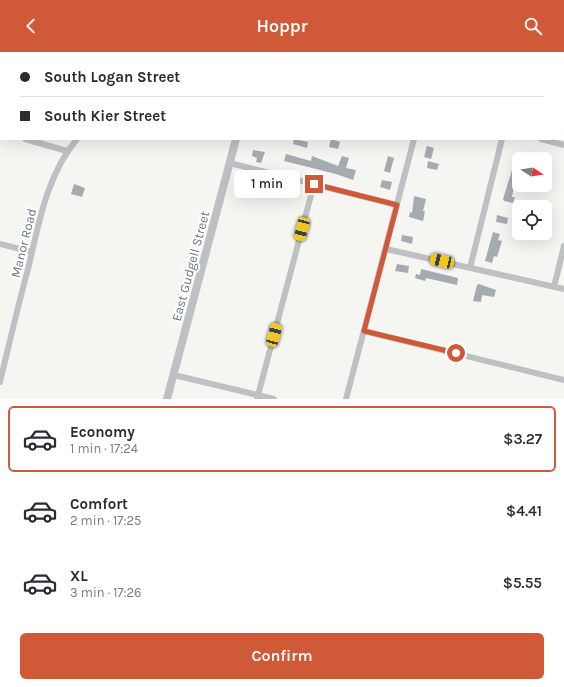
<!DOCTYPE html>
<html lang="en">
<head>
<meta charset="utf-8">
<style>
	:root { --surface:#fff; --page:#f2f2f3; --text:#2b2b33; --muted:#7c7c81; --line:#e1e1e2; --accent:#d05a38 }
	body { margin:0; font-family:Karla,sans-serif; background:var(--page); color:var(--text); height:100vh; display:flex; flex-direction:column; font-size:15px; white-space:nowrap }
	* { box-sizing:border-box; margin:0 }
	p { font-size:13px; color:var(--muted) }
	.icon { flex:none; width:22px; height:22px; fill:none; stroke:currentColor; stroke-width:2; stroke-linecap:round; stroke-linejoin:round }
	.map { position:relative; height:347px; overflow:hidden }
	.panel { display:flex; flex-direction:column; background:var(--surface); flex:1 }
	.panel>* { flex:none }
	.banner { position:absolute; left:0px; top:0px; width:564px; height:88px; box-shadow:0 4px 16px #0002; display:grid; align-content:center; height:88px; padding:0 20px; background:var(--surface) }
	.needle { width:26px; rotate:102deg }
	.fabs { position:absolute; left:512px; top:100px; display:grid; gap:8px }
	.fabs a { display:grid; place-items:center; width:40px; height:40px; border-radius:6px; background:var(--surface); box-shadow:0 4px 16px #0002; font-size:20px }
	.end { position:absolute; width:18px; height:18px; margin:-9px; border:5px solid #d05a38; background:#fff; box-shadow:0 0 0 2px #fff }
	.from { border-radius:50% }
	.bubble { position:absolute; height:28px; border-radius:6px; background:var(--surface); box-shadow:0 4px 16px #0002; font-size:13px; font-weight:600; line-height:28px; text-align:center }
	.car { position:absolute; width:12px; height:24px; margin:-12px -6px; border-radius:5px; box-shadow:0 0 3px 1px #0007; background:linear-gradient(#f5c518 24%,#345 0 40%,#f5c518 0 76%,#345 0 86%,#f5c518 0) }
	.banner b { display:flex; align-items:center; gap:14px; height:38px; font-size:15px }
	.banner b+b { border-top:1px solid var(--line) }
	.banner i { width:10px; height:10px; background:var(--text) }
	ul { padding:7px 0 0; list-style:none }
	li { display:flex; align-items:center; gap:12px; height:66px; margin:0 8px 6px; padding:0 12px; border:2px solid transparent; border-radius:6px }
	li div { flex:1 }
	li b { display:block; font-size:15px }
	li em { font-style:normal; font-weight:600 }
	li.selected { border-color:var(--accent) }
	li>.icon { width:36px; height:36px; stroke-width:1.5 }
	.primary-button { display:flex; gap:8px; margin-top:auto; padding:8px 20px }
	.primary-button a { flex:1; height:46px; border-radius:6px; background:var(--accent); color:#fff; font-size:16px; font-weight:600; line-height:46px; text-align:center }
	header { display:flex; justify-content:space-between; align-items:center; height:52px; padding:0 20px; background:var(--accent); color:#fff; font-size:18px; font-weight:600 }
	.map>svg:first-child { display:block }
	.building { fill:#a5acb1 }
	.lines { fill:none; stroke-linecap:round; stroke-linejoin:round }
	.minor { stroke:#bdc1c4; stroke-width:6 }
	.tertiary { stroke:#bdc1c4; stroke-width:8 }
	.route { stroke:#d05a38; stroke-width:5 }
	.labels { text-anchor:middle; stroke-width:4; stroke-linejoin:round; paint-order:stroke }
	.street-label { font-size:13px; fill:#677580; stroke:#fff }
</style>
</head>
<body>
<header><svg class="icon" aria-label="back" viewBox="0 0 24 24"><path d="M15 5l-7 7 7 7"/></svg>Hoppr<svg class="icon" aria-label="search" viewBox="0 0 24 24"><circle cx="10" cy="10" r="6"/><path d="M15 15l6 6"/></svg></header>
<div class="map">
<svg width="564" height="347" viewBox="0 0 564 347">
	<rect width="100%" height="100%" fill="#f5f5f2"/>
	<!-- building -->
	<path class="building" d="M294,87l14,3 -1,6 -14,-4z
		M331,87l9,3 -2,7 -9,-2z
		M427,94l7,2 -3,11 -7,-2z
		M253,98l12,2 -4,11 -5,-1 1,-4 -5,-2z
		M286,102l25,7 1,-5 26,10 4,-10 7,2 -3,10 10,2 -3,10 -17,-6 -52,-13z
		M388,104l6,2 -4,15 -6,-2z
		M428,109l11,3 -2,6 -10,-2z
		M512,118l5,1 -5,26h3l-2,6 -9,-2 -1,-2z
		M382,128l10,2 -2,8 -10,-3z
		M74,132l11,4 -3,9 -11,-3z
		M414,144l12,3 -3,12h2l-2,10 -14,-4 1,-5 2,1z
		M497,163l11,3 -1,6 -11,-2z
		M493,180l7,2 -2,6 4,1 -5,16 -3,-1 -2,7 -7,-2z
		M402,183l11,2 -1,7 -11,-3z
		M397,212l12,2 -1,7 -13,-2z
		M421,217l37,9 -1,7 -31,-7 -1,3 -10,-3 1,-4 4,1z
		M479,232l17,6 -2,7 -12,-2 -1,7 -8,-1 4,-16z"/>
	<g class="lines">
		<!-- minor -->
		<path class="minor" d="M202,0l1,1
			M351,1l1,-1
			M437,1v-1
			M524,1v-1
			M0,78l1,1
			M25,87l42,12
			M541,87l23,6
			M230,111l167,42
			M0,192l32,8
			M386,197l178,40
			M470,216l32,-129
			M554,235l10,-41
			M364,279l200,49
			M174,323l100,24
			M0,330c9,-38 18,-76 28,-113 11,-45 18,-93 49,-130
			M257,347l57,-215
			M346,347l68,-260"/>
		<!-- tertiary -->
		<path class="tertiary" d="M258,1v-1
			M167,347l69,-260"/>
	</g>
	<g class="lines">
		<!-- route -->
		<path class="route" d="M314,132l83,21 -33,126 92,22"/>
	</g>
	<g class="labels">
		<!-- street labels -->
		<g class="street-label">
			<text transform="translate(23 191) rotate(-76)" y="5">Manor Road</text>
			<text transform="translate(190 214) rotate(-75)" y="5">East Gudgell Street</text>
		</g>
	</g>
</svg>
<div class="fabs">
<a><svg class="needle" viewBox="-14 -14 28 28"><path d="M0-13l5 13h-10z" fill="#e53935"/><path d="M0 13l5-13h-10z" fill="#7c7c81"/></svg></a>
<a><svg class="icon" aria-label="locate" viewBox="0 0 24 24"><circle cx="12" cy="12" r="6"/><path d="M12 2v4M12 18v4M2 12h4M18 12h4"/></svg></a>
</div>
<i class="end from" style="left:456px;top:301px"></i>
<i class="end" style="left:314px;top:132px"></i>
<div class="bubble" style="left:234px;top:118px;width:66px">1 min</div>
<i class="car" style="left:302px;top:177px;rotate:195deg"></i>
<i class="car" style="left:442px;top:209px;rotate:283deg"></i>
<i class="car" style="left:274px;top:283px;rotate:15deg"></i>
<div class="banner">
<b><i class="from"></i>South Logan Street</b>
<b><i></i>South Kier Street</b>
</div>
</div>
<section class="panel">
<ul>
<li class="selected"><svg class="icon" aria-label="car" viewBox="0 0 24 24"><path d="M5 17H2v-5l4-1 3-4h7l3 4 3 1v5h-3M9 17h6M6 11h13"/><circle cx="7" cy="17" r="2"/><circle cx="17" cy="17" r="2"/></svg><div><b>Economy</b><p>1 min · 17:24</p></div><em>$3.27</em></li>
<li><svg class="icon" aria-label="car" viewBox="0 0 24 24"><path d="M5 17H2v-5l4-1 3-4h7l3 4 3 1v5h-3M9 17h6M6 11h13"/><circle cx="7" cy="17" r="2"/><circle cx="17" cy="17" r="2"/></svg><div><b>Comfort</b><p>2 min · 17:25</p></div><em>$4.41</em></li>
<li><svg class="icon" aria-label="car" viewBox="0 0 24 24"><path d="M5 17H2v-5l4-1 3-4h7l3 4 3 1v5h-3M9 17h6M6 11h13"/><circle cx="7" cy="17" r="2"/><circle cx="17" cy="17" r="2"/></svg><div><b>XL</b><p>3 min · 17:26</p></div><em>$5.55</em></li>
</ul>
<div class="primary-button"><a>Confirm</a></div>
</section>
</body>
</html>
